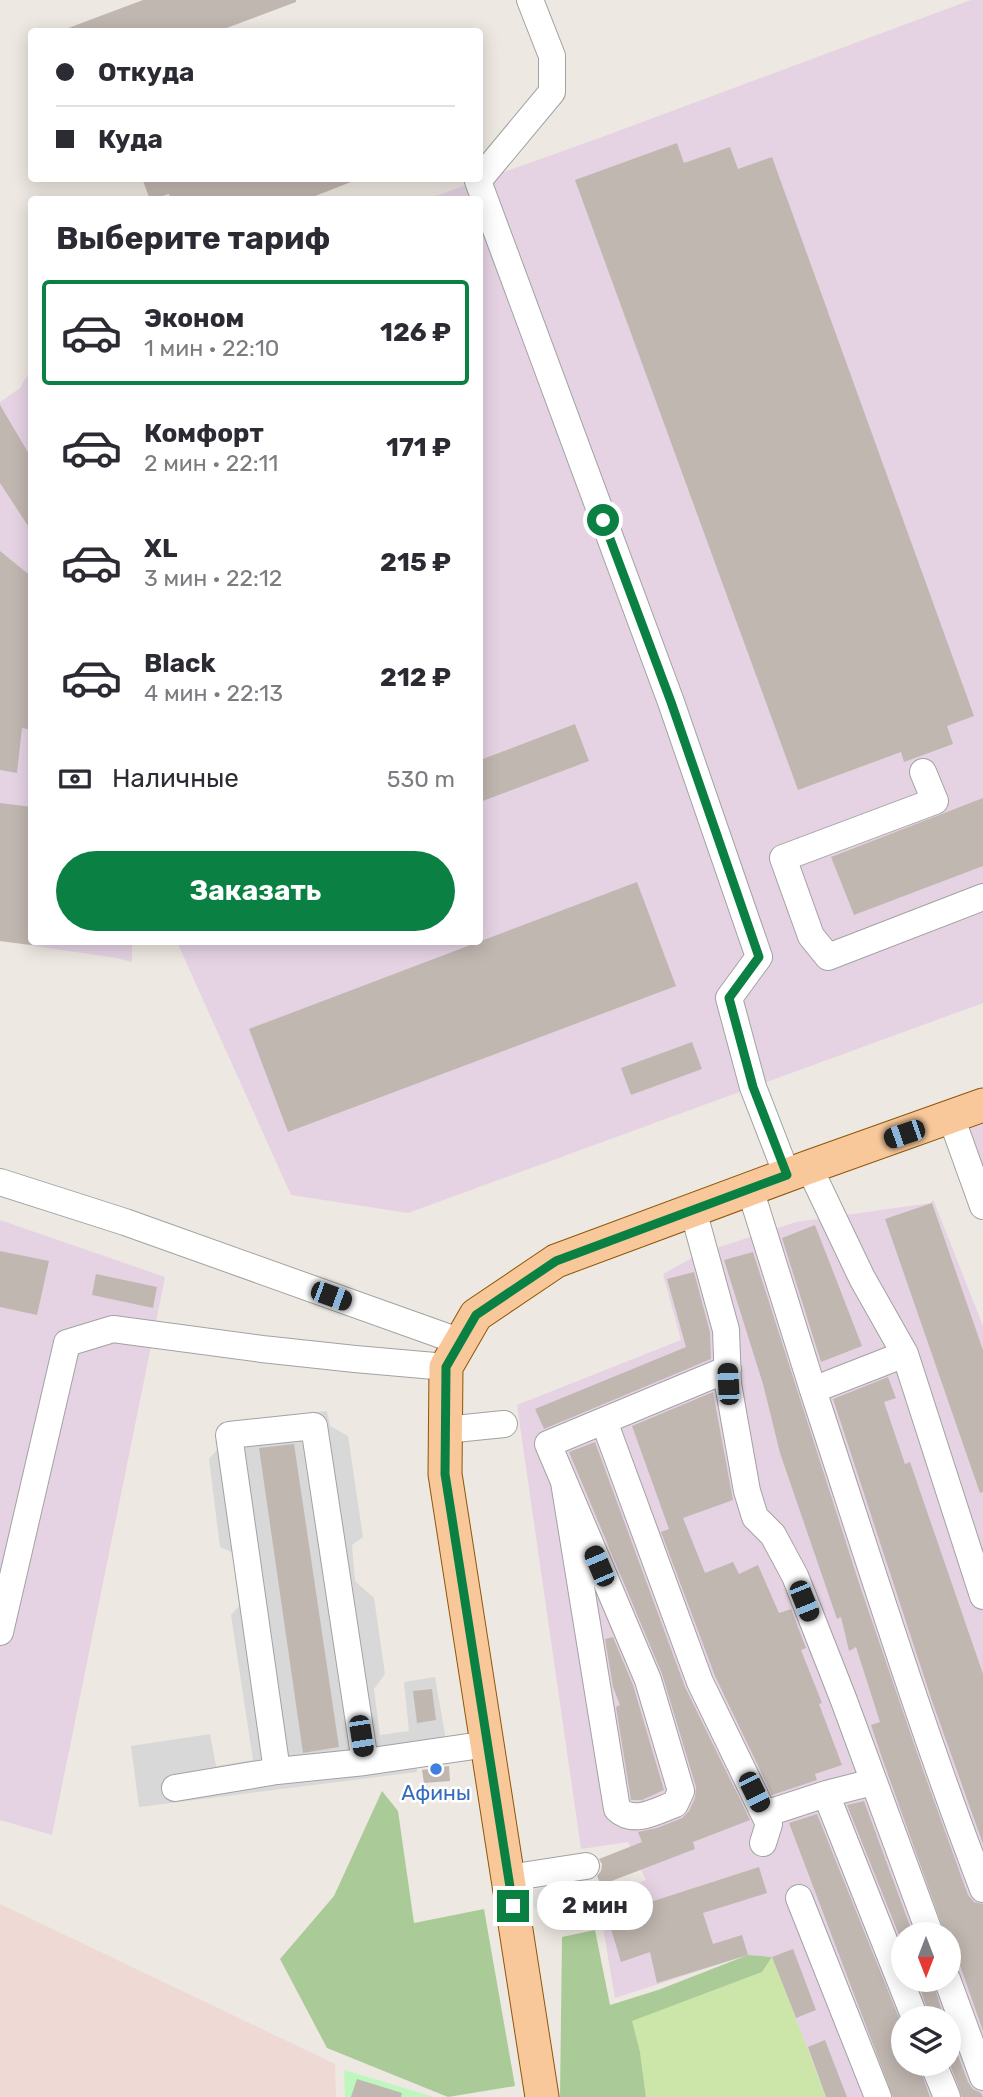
<!DOCTYPE html>
<html lang="ru">
<head>
<meta charset="utf-8">
<style>
	:root { --surface:#fff; --page:#f7f7f7; --text:#2b2b33; --muted:#7c7c81; --line:#e1e1e2; --accent:#0b8043 }
	body { margin:0; font-family:Rubik,sans-serif; background:var(--page); color:var(--text); height:100vh; display:flex; flex-direction:column; font-size:26px; white-space:nowrap }
	* { box-sizing:border-box; margin:0 }
	p { font-size:23px; color:var(--muted) }
	.icon { flex:none; width:38px; height:38px; fill:none; stroke:currentColor; stroke-width:2; stroke-linecap:round; stroke-linejoin:round }
	.map { position:relative; flex:1; overflow:hidden }
	.side { position:absolute; left:28px; top:196px; width:455px; height:749px; display:flex; flex-direction:column; background:var(--surface); border-radius:7px; box-shadow:0 4px 18px #0003 }
	.side>* { flex:none }
	.top-card { position:absolute; left:28px; top:28px; width:455px; height:154px; border-radius:7px; box-shadow:0 4px 18px #0003; display:grid; align-content:center; height:154px; padding:0 28px; background:var(--surface) }
	.needle { width:46px; rotate:180deg }
	.fabs { position:absolute; left:891px; top:1922px; display:grid; gap:14px }
	.fabs a { display:grid; place-items:center; width:70px; height:70px; border-radius:50%; background:var(--surface); box-shadow:0 4px 18px #0003; font-size:35px }
	.end { position:absolute; width:32px; height:32px; margin:-16px; border:9px solid #0b8043; background:#fff; box-shadow:0 0 0 4px #fff }
	.from { border-radius:50% }
	.bubble { position:absolute; height:49px; border-radius:24px; background:var(--surface); box-shadow:0 4px 18px #0003; font-size:23px; font-weight:700; line-height:49px; text-align:center }
	.car { position:absolute; width:21px; height:42px; margin:-21px -10px; border-radius:9px; box-shadow:0 0 5px 2px #0007; background:linear-gradient(#222 24%,#8ab4d8 0 40%,#222 0 76%,#8ab4d8 0 86%,#222 0) }
	.top-card b { display:flex; align-items:center; gap:24px; height:66px; font-size:26px }
	.top-card b+b { border-top:2px solid var(--line) }
	.top-card i { width:18px; height:18px; background:var(--text) }
	ul { padding:0; list-style:none }
	li { display:flex; align-items:center; gap:21px; height:105px; margin:0 14px 10px; padding:0 14px; border:4px solid transparent; border-radius:7px }
	li div { flex:1 }
	li b { display:block; font-size:26px }
	li em { font-style:normal; font-weight:700 }
	li.active { border-color:var(--accent) }
	li>.icon { width:63px; height:63px; stroke-width:1.5 }
	h2 { padding:0 28px; font-size:32px; line-height:84px }
	.pay { display:flex; align-items:center; gap:18px; height:77px; padding:0 28px; font-size:26px }
	.pay p { margin-inline-start:auto }
	.action { display:flex; gap:14px; margin-top:auto; padding:14px 28px }
	.action a { flex:1; height:80px; border-radius:42px; background:var(--accent); color:#fff; font-size:28px; font-weight:700; line-height:80px; text-align:center }
	.map>svg:first-child { display:block }
	.residential { fill:#d9d8d8 }
	.industrial { fill:#e5d3e4; fill-rule:evenodd }
	.military { fill:#eed9d4 }
	.grass { fill:#cbe6a8 }
	.forest { fill:#aacb97 }
	.park { fill:#bef7be }
	.parking { fill:#dfdfdf }
	.building { fill:#c1b7b1 }
	.lines { fill:none; stroke-linecap:round; stroke-linejoin:round }
	.minor-casing { stroke:#a2a2a2; stroke-width:28 }
	.major-casing { stroke:#8d5606; stroke-width:35 }
	.minor { stroke:#fff; stroke-width:26 }
	.major { stroke:#f8c89b; stroke-width:33 }
	.route { stroke:#0b8043; stroke-width:9 }
	.shop-dot { fill:#3f7fe0; stroke:#fff; stroke-width:2.5 }
	.labels { text-anchor:middle; stroke-width:5; stroke-linejoin:round; paint-order:stroke }
	.shop-label { font-size:21px; fill:#366cbe; stroke:#fff }
</style>
</head>
<body>
<div class="map">
<svg width="983" height="2097" viewBox="0 0 983 2097">
	<rect width="100%" height="100%" fill="#ede8e1"/>
	<!-- residential -->
	<path class="residential" d="M327,1411l3,15 18,10 15,101 -11,8 3,36 19,17 11,76 -11,15 6,46 29,-4 -5,-49 31,-5 12,69 -31,5 1,21 -278,35 -8,-61 79,-12 6,32 37,-6 -22,-145 16,-18 -6,-41 -21,-9 -11,-88 12,-14 -1,-22z"/>
	<!-- industrial -->
	<path class="industrial" d="M971,0h12v1003l-575,210 -117,-18 -114,-253h303v-742l-53,-1 167,-59z
		M31,369l1,573h100v20l-15,-4 -117,-17v-539l20,-14z
		M983,1122v58l-20,-51z
		M933,1199l50,127v771h-157l-54,-140 -24,-2 -133,43 -17,-100 48,-18 -18,-38 -47,7 -64,-444 164,-65 -18,-66 38,-21 95,-31 135,-19zM903,1934h45v45h-45zM903,2018h45v45h-45z
		M0,1220l165,57 -113,558 -52,-15z"/>
	<!-- military -->
	<path class="military" d="M0,1904l335,160 1,33h-336z"/>
	<!-- grass -->
	<path class="grass" d="M772,1957l54,140h-180l-6,-45 -9,-31 131,-49z"/>
	<!-- forest -->
	<path class="forest" d="M382,1791l16,20 16,112 70,-14 31,177 -67,11 -121,-49 -47,-89 54,-63z
		M595,1930l15,75 48,-15 90,-35 24,2 -10,15 -130,49 8,31 6,45h-86l2,-160z"/>
	<!-- park -->
	<path class="park" d="M344,2070l90,27h-89z"/>
	<!-- parking -->
	<path class="parking" d="M580,1881l4,18 -50,10 -3,-19z"/>
	<!-- building -->
	<path class="building" d="M143,0h153v2l-80,30h-153v-2z
		M677,143l7,20 46,-16 8,22 34,-12 202,559 -27,10 6,18 -49,18 -3,-10 -103,38 -223,-610z
		M142,178h214v2l-51,20h-134l-2,-6 -19,6z
		M0,405l32,54v73l-32,-49z
		M0,551l32,26v153l-10,-2 -5,45 -17,-3z
		M575,724l14,37 -109,41v-42z
		M983,798v68l-129,49 -23,-58z
		M0,803l32,4v138l-32,-4z
		M637,882l39,104 -388,146 -39,-103z
		M692,1042l10,27 -71,26 -10,-27z
		M932,1203l51,147v142l-3,1 -95,-274z
		M815,1225l47,121 -41,16 -39,-124z
		M0,1251l49,10 -12,54 -37,-8z
		M753,1252l106,331 64,187 45,125 6,7 9,2v127l-34,-97h-4l-64,-179 -10,-30 9,-3 -24,-75 -7,4 -8,-34 -4,2 -57,-166 -17,-69 -39,-124z
		M694,1272l16,60 1,27 -167,70 -9,-20 151,-62 -19,-68z
		M96,1274l61,13 -4,21 -61,-13z
		M888,1377l8,21 -12,4 21,62 5,-2 73,212v170l-52,-146 -98,-299z
		M713,1392l20,108 -50,18 22,55 28,-11 6,12 19,-9 21,48 12,-4 15,39 -5,2 21,53 -3,1 23,61 -27,9 2,6 -45,15 -57,-119 -54,-144 8,-3 -37,-103z
		M595,1442l90,245 65,133 -57,22 2,7 -94,36 -4,-9 4,-5 1,-7 -3,-5 43,-17 -4,-10 19,-4 25,-10 7,-7 6,-13 1,-11 -34,-113 -93,-222z
		M294,1444l45,303 -36,6 -44,-305z
		M613,1637l20,48 31,105 -22,10h-11l-15,-93 4,-2 -7,-18 -8,-48z
		M432,1689l4,31 -19,3 -4,-32z
		M449,1766l1,15 -26,2 -2,-13z
		M864,1801l49,133h-10v11l-56,-140z
		M817,1814l86,214v35h15l12,34h-37l-104,-274z
		M759,1867l8,26 -64,20 10,31 29,-9 6,20 -91,28 -7,-31 -29,10 -14,-46z
		M793,1949l23,61 -20,8 -24,-61z
		M917,1979h15l12,39h-14z
		M948,2029l20,53 5,7 8,4 2,4h-21l-14,-38z
		M825,2040l22,57h-21l-18,-50z
		M357,2079l45,14 -1,4h-50z"/>
	<g class="lines">
		<defs>
			<path id="minor" d="M530,0l22,56v36l-74,89 193,521 88,255 -30,41 24,89 34,88
				M923,772l12,29 -152,57 28,78 17,21 155,-60
				M951,1117l32,89
				M809,1167l53,111 43,76 78,242
				M0,1182l125,40 336,120
				M750,1189l63,201 92,-36
				M693,1210l33,120 2,54 19,107 8,26 18,18 22,41 48,122 87,236
				M813,1390c55,167 107,335 170,499
				M604,1421l96,261 69,142 -6,19
				M445,1430l59,-6
				M564,1482l53,327c17,16 39,2 58,-5l6,-13 -33,-111 -100,-236 180,-75
				M0,1632l67,-289 46,-14 149,20 93,10 91,8
				M277,1771l-48,-336 85,-9 51,336
				M175,1788l102,-17 88,-9 123,-18
				M826,1794l89,224
				M765,1814l61,-20 47,-12
				M509,1878l77,-12
				M799,1898l79,199
				M947,1979l36,98
				M933,2063l14,34"/>
			<path id="major" d="M542,2097l-97,-623 1,-107 30,-52 80,-54 253,-94 174,-62"/>
		</defs>
		<!-- minor casing -->
		<use href="#minor" class="minor-casing"/>
		<!-- major casing -->
		<use href="#major" class="major-casing"/>
		<!-- minor -->
		<use href="#minor" class="minor"/>
		<!-- major -->
		<use href="#major" class="major"/>
	</g>
	<g class="lines">
		<!-- route -->
		<path class="route" d="M513,1906l-68,-432 1,-107 30,-52 80,-54 231,-86 -34,-88 -24,-89 30,-41 -88,-255 -68,-182"/>
	</g>
	<!-- markers -->
	<circle class="shop-dot" cx="436" cy="1769" r="7"/>
	<g class="labels">
		<!-- shop labels -->
		<g class="shop-label">
			<text x="436" y="1800">Афины</text>
		</g>
	</g>
</svg>
<div class="fabs">
<a><svg class="needle" viewBox="-14 -14 28 28"><path d="M0-13l5 13h-10z" fill="#e53935"/><path d="M0 13l5-13h-10z" fill="#7c7c81"/></svg></a>
<a><svg class="icon" aria-label="layers" viewBox="0 0 24 24"><path d="M12 4l9 5-9 5-9-5zM3 14l9 5 9-5"/></svg></a>
</div>
<i class="end from" style="left:603px;top:520px"></i>
<i class="end" style="left:513px;top:1906px"></i>
<div class="bubble" style="left:537px;top:1881px;width:116px">2 мин</div>
<i class="car" style="left:904px;top:1134px;rotate:251deg"></i>
<i class="car" style="left:331px;top:1296px;rotate:110deg"></i>
<i class="car" style="left:728px;top:1384px;rotate:357deg"></i>
<i class="car" style="left:599px;top:1566px;rotate:337deg"></i>
<i class="car" style="left:804px;top:1601px;rotate:158deg"></i>
<i class="car" style="left:361px;top:1736px;rotate:171deg"></i>
<i class="car" style="left:754px;top:1792px;rotate:154deg"></i>
<div class="top-card">
<b><i class="from"></i>Откуда</b>
<b><i></i>Куда</b>
</div>
<section class="side">
<h2>Выберите тариф</h2>
<ul>
<li class="active"><svg class="icon" aria-label="car" viewBox="0 0 24 24"><path d="M5 17H2v-5l4-1 3-4h7l3 4 3 1v5h-3M9 17h6M6 11h13"/><circle cx="7" cy="17" r="2"/><circle cx="17" cy="17" r="2"/></svg><div><b>Эконом</b><p>1 мин · 22:10</p></div><em>126 ₽</em></li>
<li><svg class="icon" aria-label="car" viewBox="0 0 24 24"><path d="M5 17H2v-5l4-1 3-4h7l3 4 3 1v5h-3M9 17h6M6 11h13"/><circle cx="7" cy="17" r="2"/><circle cx="17" cy="17" r="2"/></svg><div><b>Комфорт</b><p>2 мин · 22:11</p></div><em>171 ₽</em></li>
<li><svg class="icon" aria-label="car" viewBox="0 0 24 24"><path d="M5 17H2v-5l4-1 3-4h7l3 4 3 1v5h-3M9 17h6M6 11h13"/><circle cx="7" cy="17" r="2"/><circle cx="17" cy="17" r="2"/></svg><div><b>XL</b><p>3 мин · 22:12</p></div><em>215 ₽</em></li>
<li><svg class="icon" aria-label="car" viewBox="0 0 24 24"><path d="M5 17H2v-5l4-1 3-4h7l3 4 3 1v5h-3M9 17h6M6 11h13"/><circle cx="7" cy="17" r="2"/><circle cx="17" cy="17" r="2"/></svg><div><b>Black</b><p>4 мин · 22:13</p></div><em>212 ₽</em></li>
</ul>
<div class="pay"><svg class="icon" aria-label="cash" viewBox="0 0 24 24"><path d="M3 7h18v10H3z"/><circle cx="12" cy="12" r="2"/></svg>Наличные<p>530 m</p></div>
<div class="action"><a>Заказать</a></div>
</section>
</div>
</body>
</html>
